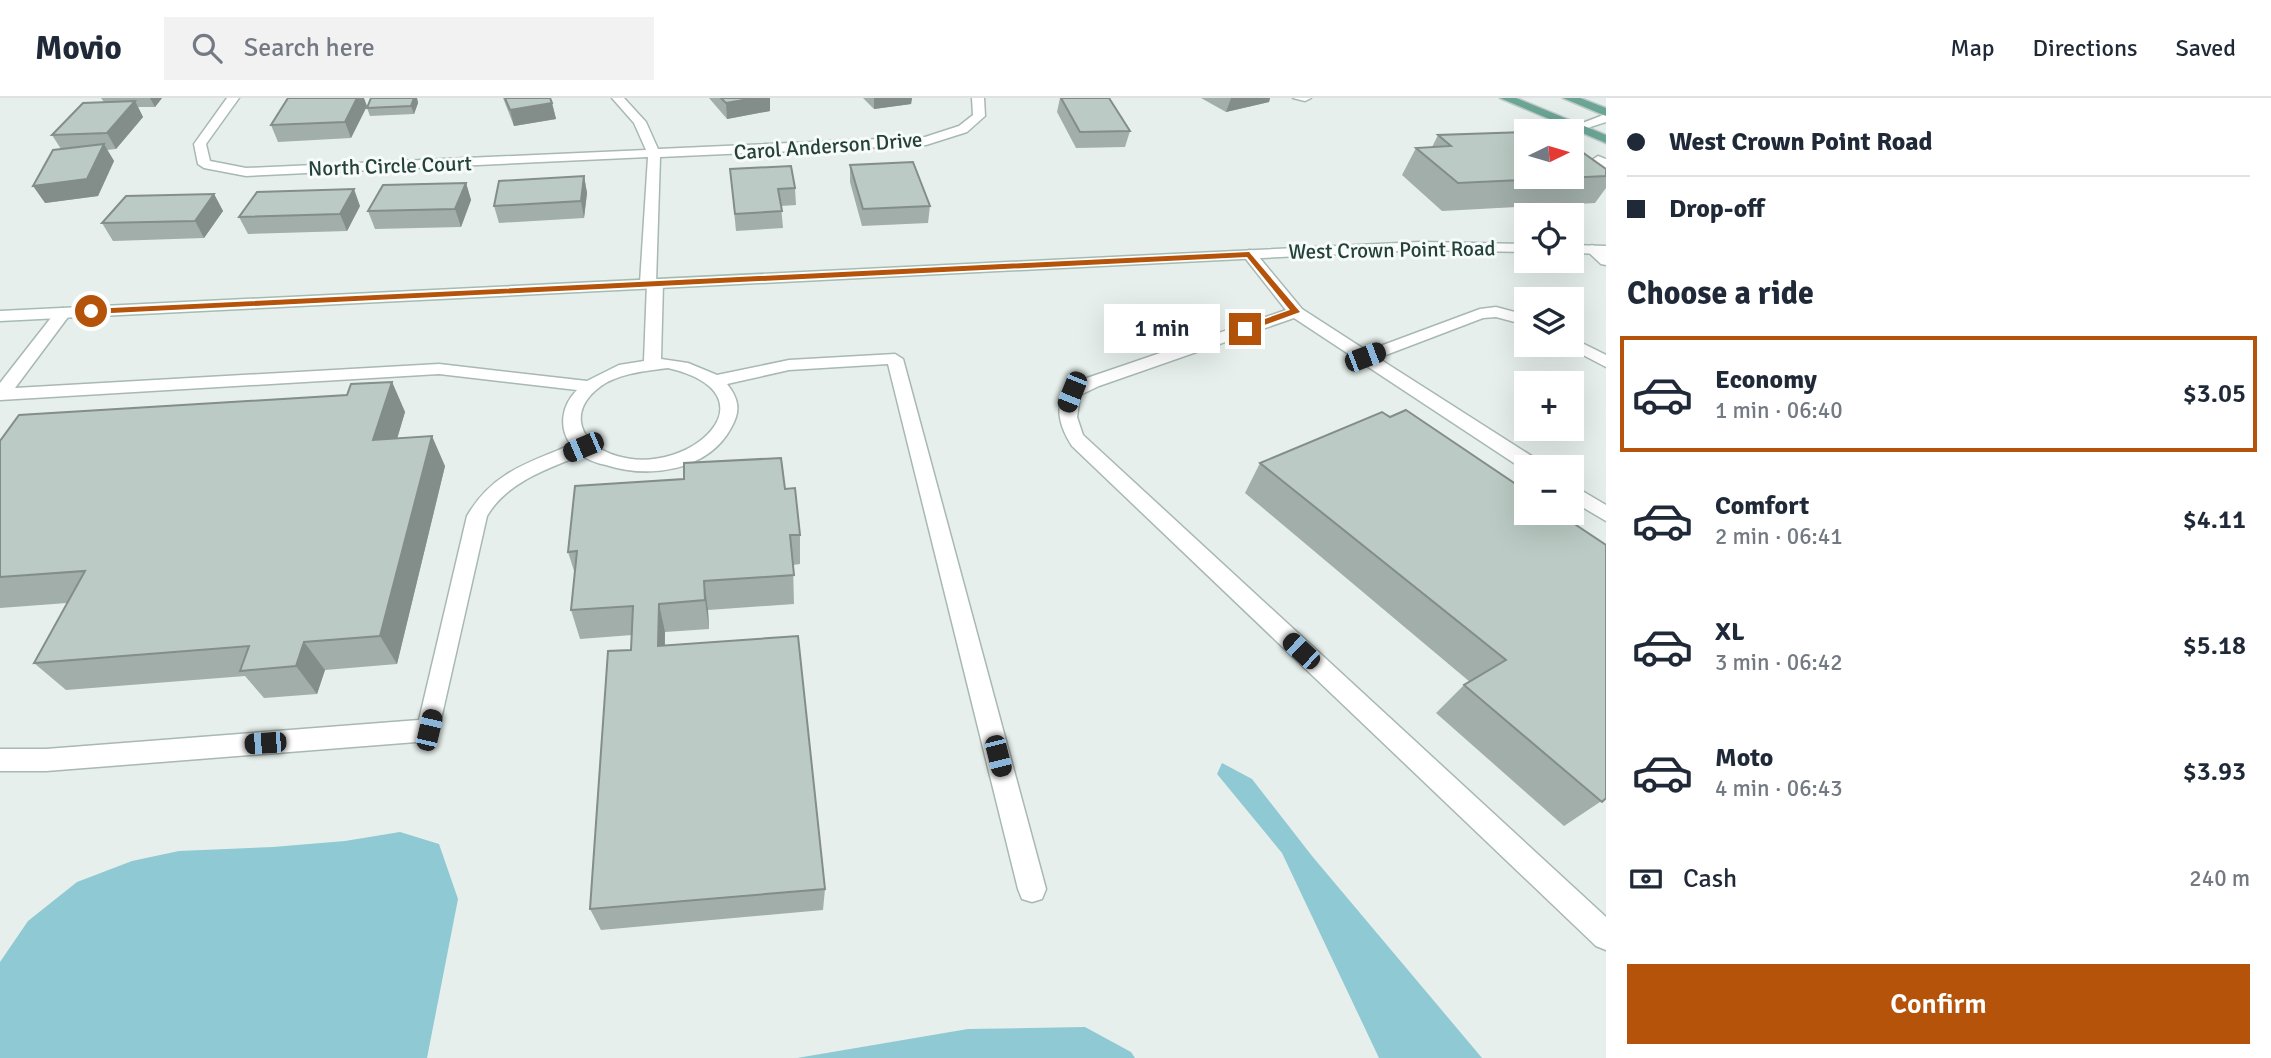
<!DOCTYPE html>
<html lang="en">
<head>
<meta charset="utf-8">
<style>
	:root { --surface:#fff; --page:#f2f2f3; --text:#1f2937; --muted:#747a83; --line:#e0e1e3; --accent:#b45309 }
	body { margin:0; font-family:Signika,sans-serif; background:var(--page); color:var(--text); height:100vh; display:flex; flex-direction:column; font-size:26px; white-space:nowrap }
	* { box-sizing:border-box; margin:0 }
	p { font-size:23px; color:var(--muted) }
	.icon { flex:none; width:38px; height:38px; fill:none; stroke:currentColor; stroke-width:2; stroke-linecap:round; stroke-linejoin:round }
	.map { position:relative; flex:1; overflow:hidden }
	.drawer { display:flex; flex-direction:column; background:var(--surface); width:665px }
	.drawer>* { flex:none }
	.top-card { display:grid; align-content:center; height:154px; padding:0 21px; background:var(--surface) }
	.needle { width:46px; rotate:85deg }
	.tools { position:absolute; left:1514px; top:21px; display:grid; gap:14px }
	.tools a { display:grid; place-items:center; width:70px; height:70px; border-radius:0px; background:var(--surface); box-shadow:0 7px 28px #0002; font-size:35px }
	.end { position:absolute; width:32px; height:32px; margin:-16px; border:9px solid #b45309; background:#fff; box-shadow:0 0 0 4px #fff }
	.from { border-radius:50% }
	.bubble { position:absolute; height:49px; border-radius:0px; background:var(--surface); box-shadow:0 7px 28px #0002; font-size:23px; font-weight:600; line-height:49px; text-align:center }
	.car { position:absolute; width:21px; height:42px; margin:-21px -10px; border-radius:9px; box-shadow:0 0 5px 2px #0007; background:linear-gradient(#222 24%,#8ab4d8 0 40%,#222 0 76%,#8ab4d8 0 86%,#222 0) }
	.top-card b { display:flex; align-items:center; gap:24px; height:66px; font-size:26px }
	.top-card b+b { border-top:2px solid var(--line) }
	.top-card i { width:18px; height:18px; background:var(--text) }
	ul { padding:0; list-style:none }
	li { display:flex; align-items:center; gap:21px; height:116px; margin:0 14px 10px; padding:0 7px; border:4px solid transparent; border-radius:0px }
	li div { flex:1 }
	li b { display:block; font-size:26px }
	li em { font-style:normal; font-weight:600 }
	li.selected { border-color:var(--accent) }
	li>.icon { width:63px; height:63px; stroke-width:1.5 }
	h2 { padding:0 21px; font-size:32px; line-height:84px }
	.pay { display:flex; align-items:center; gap:18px; height:77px; padding:0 21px; font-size:26px }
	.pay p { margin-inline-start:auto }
	.cta { display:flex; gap:14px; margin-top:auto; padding:14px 21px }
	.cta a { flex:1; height:80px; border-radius:0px; background:var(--accent); color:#fff; font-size:28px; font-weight:600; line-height:80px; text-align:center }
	header { display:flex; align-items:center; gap:42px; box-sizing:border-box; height:98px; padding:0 35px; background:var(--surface); border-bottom:2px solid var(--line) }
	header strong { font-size:33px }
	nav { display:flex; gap:38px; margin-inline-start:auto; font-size:24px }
	.search { width:490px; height:63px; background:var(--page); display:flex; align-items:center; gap:18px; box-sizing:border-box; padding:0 24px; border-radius:0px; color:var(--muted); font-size:26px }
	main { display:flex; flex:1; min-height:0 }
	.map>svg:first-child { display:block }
	.water { fill:#8ec9d4 }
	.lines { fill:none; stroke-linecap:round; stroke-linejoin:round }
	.lane-casing { stroke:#a8b8b2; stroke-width:3 }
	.street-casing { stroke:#a8b8b2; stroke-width:3 }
	.secondary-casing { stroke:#a4bbb3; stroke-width:3 }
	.primary-casing { stroke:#c2cac8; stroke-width:3 }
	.lane { fill:#fff; fill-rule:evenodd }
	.street { fill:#fff; fill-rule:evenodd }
	.secondary { fill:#fff; fill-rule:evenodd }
	.primary { fill:#6aa596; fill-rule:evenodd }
	.wall { fill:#a1aea9 }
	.shaded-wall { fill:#838d89 }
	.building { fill:#bbcac4; stroke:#838d89; stroke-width:2 }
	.route { fill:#b45309 }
	.labels { text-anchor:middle; stroke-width:6; stroke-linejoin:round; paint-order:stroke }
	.far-street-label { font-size:21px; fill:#24423a; stroke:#f7fbf9 }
</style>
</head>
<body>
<header>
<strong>Movio</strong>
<div class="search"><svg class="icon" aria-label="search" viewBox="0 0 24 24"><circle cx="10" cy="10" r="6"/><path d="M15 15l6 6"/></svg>Search here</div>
<nav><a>Map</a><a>Directions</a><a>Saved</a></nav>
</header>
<main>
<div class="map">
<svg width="1606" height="960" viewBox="0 0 1606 960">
	<rect width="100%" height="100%" fill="#e6efeb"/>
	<!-- water -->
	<path class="water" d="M1222,665l30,16 60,77 170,202h-103l-97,-205 -65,-79z
		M400,734l39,12 19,55 -31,159h-427v-96l28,-41 49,-39 55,-21 47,-10 94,-4 72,-6z
		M1085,929l46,25 4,6h-338l171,-29z"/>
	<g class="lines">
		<defs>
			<path id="lane" d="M1293,0h18l-6,3z
				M1606,16v8l-28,9 -6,-4z
				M1598,58l8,3v10l-14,-9z
				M1592,147l14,8v12l-5,-1 -16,-15z
				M1249,152l5,1 48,58 65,42 113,-42 16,-2 30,8v10l-30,-8 -13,1 -105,40 163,104 2,5h-17v4l-232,-153 -195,68 -19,9 -3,22 6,18 523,482v33l-10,-4 -524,-500c-12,-19 -18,-37 -6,-58l21,-10 199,-68 -44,-56z
				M655,180l8,5 -2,76 27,4 29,12 72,-15 106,-6 8,5 143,530 -4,10 -10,3 -10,-3 -4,-10 -130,-525 -99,6 -62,14c12,15 14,27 4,44 -23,43 -82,51 -125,37 -9,-2 -17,-4 -24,-10 -35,14 -75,27 -95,61l-50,221 -8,4 -383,30h-46v-22h46l373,-29 48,-204c25,-43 60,-53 104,-71 -13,-18 -9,-40 6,-55l-138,-16 -439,26v-17l57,-73 6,-2 8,5 -56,75 424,-24 148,17 32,-16 25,-4 3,-78zM668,270c111,26 22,110 -51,88 -36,-11 -52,-44 -16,-70 19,-13 45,-15 67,-18z
				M1572,240l34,17v12l-40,-21 6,-1z
				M1572,387l34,20v16l-34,-20z"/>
			<path id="street" d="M227,0h12l-33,46 4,17 36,7 400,-18 -12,-27 -22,-25h12l22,24 12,27 267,-12 34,-11 14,-11 -1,-17h12l1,18 -18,16 -41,13 -266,12 -4,126 -8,5 -8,-5 8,-126 -402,19 -42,-8 -6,-4 -4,-20z"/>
			<path id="secondary" d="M1420,144l106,2v8l-106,-2 -1420,71v-10z
				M1572,147l34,1v8l-34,-1z"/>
			<path id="primary" d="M1500,0h16l90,37v8z
				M1563,0h17l26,10v8z"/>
		</defs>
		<!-- lane casing -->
		<use href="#lane" class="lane-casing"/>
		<!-- street casing -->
		<use href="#street" class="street-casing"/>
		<!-- secondary casing -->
		<use href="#secondary" class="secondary-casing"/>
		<!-- primary casing -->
		<use href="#primary" class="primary-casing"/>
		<!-- lane -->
		<use href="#lane" class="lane"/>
		<!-- street -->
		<use href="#street" class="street"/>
		<!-- secondary -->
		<use href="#secondary" class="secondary"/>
		<!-- primary -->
		<use href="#primary" class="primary"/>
	</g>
	<!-- wall -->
	<path class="wall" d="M101,0h61l-7,9h-17l5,10 -27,32 -9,1 7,11 -16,35 -53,7 16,-54 -9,-14 52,-33z
		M371,0h46l1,5 -4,11 -44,2 -3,-8z
		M503,0h47l2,5 4,16 -42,7z
		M709,0h61v13l-43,8z
		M863,0h49l-1,6 -37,5z
		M1060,0h49l21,33 -5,16 -49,1 -19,-36z
		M1201,0h69l-1,4 -43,10z
		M367,8l-16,32 -73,4 -7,-17z
		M1438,37l168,34v19l-11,15 -153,8 -40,-36 14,-27 16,-1z
		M850,67l80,41 -2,17 -66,3 -12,-44z
		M730,71l65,19 1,17 -15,1 2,22 -47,3z
		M584,78l3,17 -3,25 -85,5 -5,-17z
		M466,85l5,17 -10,27 -86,2 -7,-18z
		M214,96l9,17 -19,27 -91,3 -11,-18z
		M360,108l-13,25 -99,3 -9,-17z
		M392,284l13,30 -8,26 48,28 -48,198 -72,6 -8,24 -53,4 -19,-22 -179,14 -32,-27 33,-60 -67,5v-167l347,-46z
		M1382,314l224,386 -42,28 -128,-113 28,-28 6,-3 -225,-189 15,-30z
		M785,391l15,46v29l-7,1 1,39 -86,6 1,19 -44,3v14l160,243 -2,21 -222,20 -11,-21 41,-259 1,-15 -52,4 -9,-29 4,-36 -7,-22z"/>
	<!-- shaded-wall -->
	<path class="shaded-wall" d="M150,0h12l-7,9z
		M357,0h7l3,8 -16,32 -6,-16z
		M414,0h3l1,5 -4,11 -3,-8z
		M755,0h15v13l-43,8 -1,-16z
		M874,0h38l-1,6 -37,5z
		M1231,0h39l-1,4 -43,10z
		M135,3l8,16 -27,32 -9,-16z
		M552,5l4,16 -42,7 -4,-16z
		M104,46l10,17 -16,35 -53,7 -12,-17z
		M584,78l3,17 -3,25 -3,-17z
		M466,85l5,17 -10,27 -6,-18z
		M354,91l6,17 -13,25 -7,-17z
		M214,96l9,17 -19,27 -9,-17z
		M392,284l13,30 -17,58 -15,-30z
		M432,338l13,30 -48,198 -17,-28z
		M704,483l4,29 1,19 -4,-29z
		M659,506l6,28 -1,42 -6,-28z
		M304,544l21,28 -8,24 -21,-28z"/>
	<!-- building -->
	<path class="building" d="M288,0h69l-12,24 -74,3z
		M371,0h43l-3,8 -44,2z
		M505,0h45l2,5 -42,7z
		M721,0h34l-29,5z
		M1061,0h48l21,33 -50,1z
		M135,3l-28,32 -55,2 31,-32z
		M1526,34v45h46v-32l34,24v7l-148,7 -42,-35 35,-2 -13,-11z
		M104,46l-17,35 -54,7 20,-36z
		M913,64l17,44 -67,3 -13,-44z
		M791,68l4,22 -17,1 4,22 -47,3 -5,-45z
		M584,78l-3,25 -87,5 5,-25z
		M466,85l-11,26 -87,2 15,-26z
		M354,91l-14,25 -101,3 18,-25z
		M214,96l-19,27 -93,2 24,-27z
		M392,284l-19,58 59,-4 -52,200 -76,6 -8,24 -56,5 9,-25 -215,17 51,-92 -85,6v-136l19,-26 328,-20 4,-11z
		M1406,312l120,81v22h32l48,32v253l-4,4 -138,-117 42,-25 -246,-197 122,-51 8,5z
		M781,360l4,31 10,-1 5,47h-10l4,40 -90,6 1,19 -46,4 -1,42 140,-10 27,253 -235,20 18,-258 23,-1 2,-44 -62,4 6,-59 -9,1 7,-66 109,-7v-16z"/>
	<!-- route -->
	<path class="route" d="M1249,154l51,60 -55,20 -3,-5 48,-17 -43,-53 -1156,57 -5,-3 5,-2z"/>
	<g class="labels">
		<!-- far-street labels -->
		<g class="far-street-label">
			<text transform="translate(828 48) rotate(-4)" y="7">Carol Anderson Drive</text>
			<text transform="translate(390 68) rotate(-2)" y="7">North Circle Court</text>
			<text transform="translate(1392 152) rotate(-1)" y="7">West Crown Point Road</text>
		</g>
	</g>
</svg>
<div class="tools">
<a><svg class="needle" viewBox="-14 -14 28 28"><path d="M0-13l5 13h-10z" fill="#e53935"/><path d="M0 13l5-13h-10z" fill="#747a83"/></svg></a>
<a><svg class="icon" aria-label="locate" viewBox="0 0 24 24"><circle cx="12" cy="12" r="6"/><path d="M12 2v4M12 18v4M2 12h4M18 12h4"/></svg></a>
<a><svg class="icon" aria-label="layers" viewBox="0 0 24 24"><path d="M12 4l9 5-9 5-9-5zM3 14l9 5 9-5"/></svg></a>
<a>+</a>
<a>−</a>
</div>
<i class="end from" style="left:91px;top:213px"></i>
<i class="end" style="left:1245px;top:231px"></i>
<div class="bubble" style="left:1104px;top:206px;width:116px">1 min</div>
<i class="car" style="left:1365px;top:259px;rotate:69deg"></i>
<i class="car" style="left:1072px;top:294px;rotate:202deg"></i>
<i class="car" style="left:583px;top:349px;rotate:247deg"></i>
<i class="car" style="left:1301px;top:553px;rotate:313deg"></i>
<i class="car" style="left:429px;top:632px;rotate:13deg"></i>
<i class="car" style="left:265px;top:645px;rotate:266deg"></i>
<i class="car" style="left:998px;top:658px;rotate:166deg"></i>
</div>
<section class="drawer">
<div class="top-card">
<b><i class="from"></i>West Crown Point Road</b>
<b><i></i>Drop-off</b>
</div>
<h2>Choose a ride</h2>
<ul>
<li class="selected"><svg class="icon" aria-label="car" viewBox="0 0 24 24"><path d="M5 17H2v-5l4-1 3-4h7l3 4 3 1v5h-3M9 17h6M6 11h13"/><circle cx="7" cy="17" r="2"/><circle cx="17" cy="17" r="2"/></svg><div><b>Economy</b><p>1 min · 06:40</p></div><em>$3.05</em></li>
<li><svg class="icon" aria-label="car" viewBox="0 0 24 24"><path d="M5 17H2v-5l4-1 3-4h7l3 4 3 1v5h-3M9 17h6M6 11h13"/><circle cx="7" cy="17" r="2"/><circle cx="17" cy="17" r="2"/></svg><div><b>Comfort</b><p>2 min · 06:41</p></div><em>$4.11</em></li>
<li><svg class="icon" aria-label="car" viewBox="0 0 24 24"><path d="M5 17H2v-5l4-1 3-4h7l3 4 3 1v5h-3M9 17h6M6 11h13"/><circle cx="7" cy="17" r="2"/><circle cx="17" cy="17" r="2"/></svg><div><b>XL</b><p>3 min · 06:42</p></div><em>$5.18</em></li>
<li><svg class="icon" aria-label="car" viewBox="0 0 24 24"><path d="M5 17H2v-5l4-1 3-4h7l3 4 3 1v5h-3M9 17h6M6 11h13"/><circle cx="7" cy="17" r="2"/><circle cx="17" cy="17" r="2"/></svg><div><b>Moto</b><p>4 min · 06:43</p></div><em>$3.93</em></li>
</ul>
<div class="pay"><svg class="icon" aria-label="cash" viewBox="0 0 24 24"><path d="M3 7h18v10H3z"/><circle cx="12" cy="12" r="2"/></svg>Cash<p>240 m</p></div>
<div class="cta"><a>Confirm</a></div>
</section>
</main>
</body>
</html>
